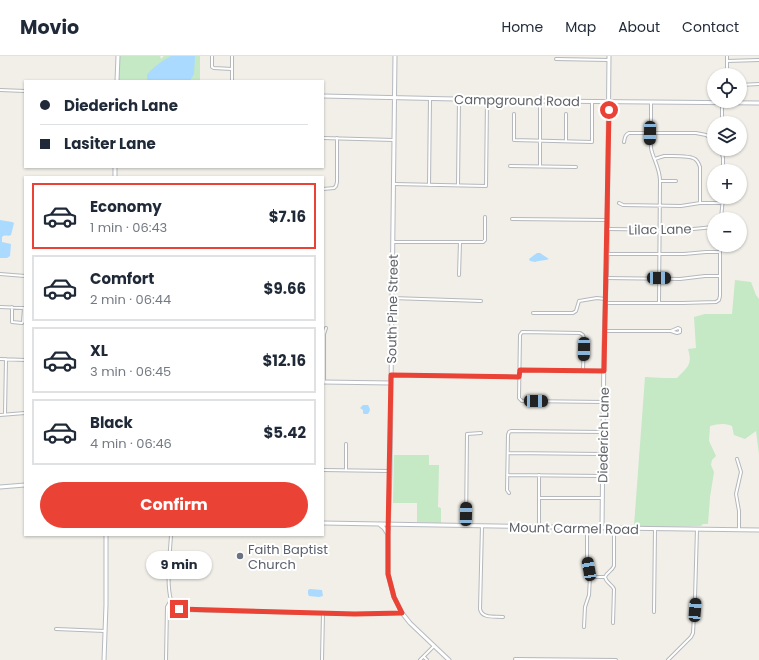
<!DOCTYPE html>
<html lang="en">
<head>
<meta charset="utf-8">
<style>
	:root { --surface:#fff; --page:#f6f6f7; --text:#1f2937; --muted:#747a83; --line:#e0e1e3; --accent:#ea4335 }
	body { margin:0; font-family:Poppins,sans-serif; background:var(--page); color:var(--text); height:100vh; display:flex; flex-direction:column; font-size:15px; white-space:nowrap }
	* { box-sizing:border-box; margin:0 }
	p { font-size:13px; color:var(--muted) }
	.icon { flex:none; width:22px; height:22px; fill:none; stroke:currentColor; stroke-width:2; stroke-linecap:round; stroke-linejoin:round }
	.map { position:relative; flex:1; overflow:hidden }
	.details { position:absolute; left:24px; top:120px; width:300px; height:360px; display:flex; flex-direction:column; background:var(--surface); border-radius:0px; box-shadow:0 1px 3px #0004 }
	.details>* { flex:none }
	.banner { position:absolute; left:24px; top:24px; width:300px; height:88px; border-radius:0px; box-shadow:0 1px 3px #0004; display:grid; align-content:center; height:88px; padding:0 16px; background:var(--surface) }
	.tools { position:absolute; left:707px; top:12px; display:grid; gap:8px }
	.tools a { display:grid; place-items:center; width:40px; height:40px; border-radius:50%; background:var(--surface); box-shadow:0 1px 3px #0004; font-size:20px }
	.end { position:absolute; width:18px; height:18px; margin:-9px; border:5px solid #ea4335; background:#fff; box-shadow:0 0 0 2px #fff }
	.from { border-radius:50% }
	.bubble { position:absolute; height:28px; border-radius:14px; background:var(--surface); box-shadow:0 1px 3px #0004; font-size:13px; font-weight:700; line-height:28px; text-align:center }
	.car { position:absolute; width:12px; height:24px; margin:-12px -6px; border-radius:5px; box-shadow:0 0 3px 1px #0007; background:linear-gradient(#222 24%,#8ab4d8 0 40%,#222 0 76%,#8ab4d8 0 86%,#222 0) }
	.banner b { display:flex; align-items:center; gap:14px; height:38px; font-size:15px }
	.banner b+b { border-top:1px solid var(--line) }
	.banner i { width:10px; height:10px; background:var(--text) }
	ul { padding:7px 0 0; list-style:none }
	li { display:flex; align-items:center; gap:12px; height:66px; margin:0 8px 6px; padding:0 8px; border:2px solid var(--line); border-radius:0px }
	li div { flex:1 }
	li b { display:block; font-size:15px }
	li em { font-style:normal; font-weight:700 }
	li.selected { border-color:var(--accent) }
	li>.icon { width:36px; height:36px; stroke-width:1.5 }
	.button { display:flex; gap:8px; margin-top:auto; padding:8px 16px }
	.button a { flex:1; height:46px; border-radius:24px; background:var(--accent); color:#fff; font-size:16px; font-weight:700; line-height:46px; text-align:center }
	header { display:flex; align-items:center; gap:24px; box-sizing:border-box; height:56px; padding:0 20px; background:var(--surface); border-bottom:1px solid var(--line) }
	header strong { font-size:19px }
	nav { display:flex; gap:22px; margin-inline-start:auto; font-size:14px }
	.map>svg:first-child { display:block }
	.green { fill:#c5e8c5 }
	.water { fill:#aadaff }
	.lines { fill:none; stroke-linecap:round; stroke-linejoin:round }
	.street-casing { stroke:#b5b8bc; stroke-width:4 }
	.secondary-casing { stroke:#b6babf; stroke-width:5 }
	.street { stroke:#fff; stroke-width:2 }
	.secondary { stroke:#fff; stroke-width:3 }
	.route { stroke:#ea4335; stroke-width:5 }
	.worship-dot { fill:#6b7280; stroke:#fff; stroke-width:1.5 }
	.labels { text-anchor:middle; stroke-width:4; stroke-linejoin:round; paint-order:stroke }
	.street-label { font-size:13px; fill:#5f6368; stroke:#fff }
	.worship-label { font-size:13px; fill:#5b616d; stroke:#fff; text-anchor:start }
</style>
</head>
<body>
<header>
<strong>Movio</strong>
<nav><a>Home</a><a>Map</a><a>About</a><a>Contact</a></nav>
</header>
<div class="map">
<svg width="759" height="604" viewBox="0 0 759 604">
	<rect width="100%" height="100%" fill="#f1efe8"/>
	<!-- green -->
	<path class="green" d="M119,0h41l1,3 3,-3h36v25h-83z
		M735,224l16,2 5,13 3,4v155l-3,-23 -11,8 -11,-4 -2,-9c-8,-3 -14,-2 -22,0l-1,15 7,15 -4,4 -1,5 3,7 -4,25 -2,27h-5l-2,2 -48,1 -19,-1 11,-149 19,1h13c10,-11 16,-13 11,-29l8,-1 -2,-31 11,-3h27z
		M394,399h35v10h10l-1,42 3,1v15l-24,-1v-19h-24z"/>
	<!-- water -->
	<path class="water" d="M171,0h24l-1,18 -4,7h-40l-3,-2v-4c6,-8 15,-14 24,-19z
		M0,164l12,2 2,1 -3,12c-3,2 -6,-1 -9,2v5l9,2 -1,12 -3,2h-7z
		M537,197h3l9,6c-4,2 -10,1 -14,3l-5,-1 -1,-2z
		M363,349h5c2,4 3,5 0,9h-4l-1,-1v-3l-3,-2z
		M310,533l12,1 1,6 -4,1 -10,-1 -1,-2v-4z"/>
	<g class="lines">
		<defs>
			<path id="street" d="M212,0v11l2,1 18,1
				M556,3l53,1
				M727,5l32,-1
				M727,19v-19
				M232,25v-25
				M740,29l19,-1
				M0,34l25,1
				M651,46v46c2,11 9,20 9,33l-1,122
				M722,47v20
				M514,58v26l78,2v-40
				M323,82l71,2
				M566,85v-27
				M624,86c1,-5 1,-7 5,-9h67l10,2 8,5
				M721,93l2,9v13
				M655,103c2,-1 6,-2 9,-3 6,0 26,-1 31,3 3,2 4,5 5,8v36
				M510,110l66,1
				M540,110v-65
				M660,125h16
				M394,128l92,2 1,-86
				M429,129l1,-87
				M458,129l1,-86
				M323,133l11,-1 2,-2 1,-4v-44
				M619,147l4,2 58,1 19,-3h23
				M512,163l95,1
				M721,163l2,-22
				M608,173l75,1 31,-3
				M393,186h90l2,-2v-23
				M608,198h76l22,-2h14
				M0,218l25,2
				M459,219l1,-33
				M606,222l74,1 25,-3h15
				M392,242l89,3
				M606,247h77l33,-1 3,-2 1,-4v-51
				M0,251l24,1
				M12,251v15l10,1 1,-1 1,-14
				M533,257h40l3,-2 3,-10 18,-3 8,1
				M604,275h67l6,2 3,-1v-3l-2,-1 -7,3
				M0,303l25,1
				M519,314l85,1
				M583,315l1,-33 -1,-3 -3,-2 -58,-1 -2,3 -1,63 3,3 82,1
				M391,319l128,2
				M324,326v-48l2,-6
				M5,358l1,-55
				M0,359l25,-2
				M508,397l94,1
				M737,403l4,13 -5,22 3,17v19
				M323,414l67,1
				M346,414v-26
				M507,419l95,1
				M509,437l-2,-3 1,-55 1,-3 2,-1 92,1
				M539,442h63
				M466,470l1,-92 14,-1
				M482,470l-2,83c2,10 15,7 23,8
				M539,470v-51
				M590,521h15
				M171,544c3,4 6,9 11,10l170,4 49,-1
				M654,556l1,-83
				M613,567l1,-34c-2,-5 -8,-6 -9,-12 2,-5 7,-6 9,-11v-38
				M584,571l1,-20 4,-12 1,-18 -3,-20v-29
				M56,573l49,2
				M424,601l3,3
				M515,603l101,1
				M166,604l1,-53 4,-7c-5,-18 -1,-46 0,-65
				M322,604l1,-47
				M420,604l14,-14
				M668,604l23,-23 2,-4 2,-35 2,-69"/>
			<path id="secondary" d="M395,0l-5,415 -2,65v38l6,23 8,16 8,10 39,37
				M117,25l1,-25
				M323,40l217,5 219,2
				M115,121v-10
				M323,326l68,1
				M0,431l25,-2
				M323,467l291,5 145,2
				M379,468l5,4 3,5
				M602,472l2,-183 3,-91 2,-198
				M104,604l2,-55v-70"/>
		</defs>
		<!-- street casing -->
		<use href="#street" class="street-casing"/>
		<!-- secondary casing -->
		<use href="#secondary" class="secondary-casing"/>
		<!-- street -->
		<use href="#street" class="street"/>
		<!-- secondary -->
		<use href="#secondary" class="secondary"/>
	</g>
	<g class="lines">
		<!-- route -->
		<path class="route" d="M179,553l176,5 47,-1 -8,-16 -6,-23v-39l3,-160 128,2 1,-7 84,1 5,-261"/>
	</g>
	<!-- markers -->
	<circle class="worship-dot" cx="240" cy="500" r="4"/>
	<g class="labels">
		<!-- street labels -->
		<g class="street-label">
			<text transform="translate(517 44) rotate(1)" y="5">Campground Road</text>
			<text transform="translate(660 173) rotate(-1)" y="5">Lilac Lane</text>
			<text transform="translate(392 253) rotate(-89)" y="5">South Pine Street</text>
			<text transform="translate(603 379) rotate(-89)" y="5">Diederich Lane</text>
			<text transform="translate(574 472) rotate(1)" y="5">Mount Carmel Road</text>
		</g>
		<!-- worship labels -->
		<g class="worship-label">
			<text x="248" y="498">Faith Baptist<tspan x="248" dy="15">Church</tspan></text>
		</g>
	</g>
</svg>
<div class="tools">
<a><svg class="icon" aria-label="locate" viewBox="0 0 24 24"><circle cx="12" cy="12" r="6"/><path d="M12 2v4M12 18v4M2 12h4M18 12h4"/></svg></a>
<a><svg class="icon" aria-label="layers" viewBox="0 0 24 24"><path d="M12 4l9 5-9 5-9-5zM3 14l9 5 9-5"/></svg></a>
<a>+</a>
<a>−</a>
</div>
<i class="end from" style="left:609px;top:54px"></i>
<i class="end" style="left:179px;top:553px"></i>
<div class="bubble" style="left:146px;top:495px;width:66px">9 min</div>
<i class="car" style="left:650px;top:77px;rotate:181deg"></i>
<i class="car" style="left:659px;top:222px;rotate:91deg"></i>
<i class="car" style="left:584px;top:293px;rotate:181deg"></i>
<i class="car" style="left:536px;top:345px;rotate:91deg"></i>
<i class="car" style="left:466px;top:458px;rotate:1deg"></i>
<i class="car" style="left:589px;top:513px;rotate:350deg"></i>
<i class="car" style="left:695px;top:554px;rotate:4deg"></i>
<div class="banner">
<b><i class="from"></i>Diederich Lane</b>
<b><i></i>Lasiter Lane</b>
</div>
<section class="details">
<ul>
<li class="selected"><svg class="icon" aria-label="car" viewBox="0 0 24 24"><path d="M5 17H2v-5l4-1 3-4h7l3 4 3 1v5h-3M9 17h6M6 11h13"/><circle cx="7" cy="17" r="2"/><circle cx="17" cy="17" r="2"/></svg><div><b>Economy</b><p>1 min · 06:43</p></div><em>$7.16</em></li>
<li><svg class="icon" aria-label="car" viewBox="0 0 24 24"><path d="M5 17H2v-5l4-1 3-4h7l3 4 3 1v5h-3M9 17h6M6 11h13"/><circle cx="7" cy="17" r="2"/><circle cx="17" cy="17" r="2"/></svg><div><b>Comfort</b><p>2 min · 06:44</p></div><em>$9.66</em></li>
<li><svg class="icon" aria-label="car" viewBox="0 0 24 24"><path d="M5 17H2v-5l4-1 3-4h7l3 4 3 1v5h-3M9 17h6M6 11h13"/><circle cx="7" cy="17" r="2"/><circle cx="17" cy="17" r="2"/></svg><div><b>XL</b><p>3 min · 06:45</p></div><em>$12.16</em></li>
<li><svg class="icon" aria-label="car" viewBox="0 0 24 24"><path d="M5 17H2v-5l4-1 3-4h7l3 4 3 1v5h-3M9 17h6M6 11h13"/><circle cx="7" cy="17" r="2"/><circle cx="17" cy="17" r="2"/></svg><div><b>Black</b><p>4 min · 06:46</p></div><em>$5.42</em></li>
</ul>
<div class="button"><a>Confirm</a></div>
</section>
</div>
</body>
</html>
